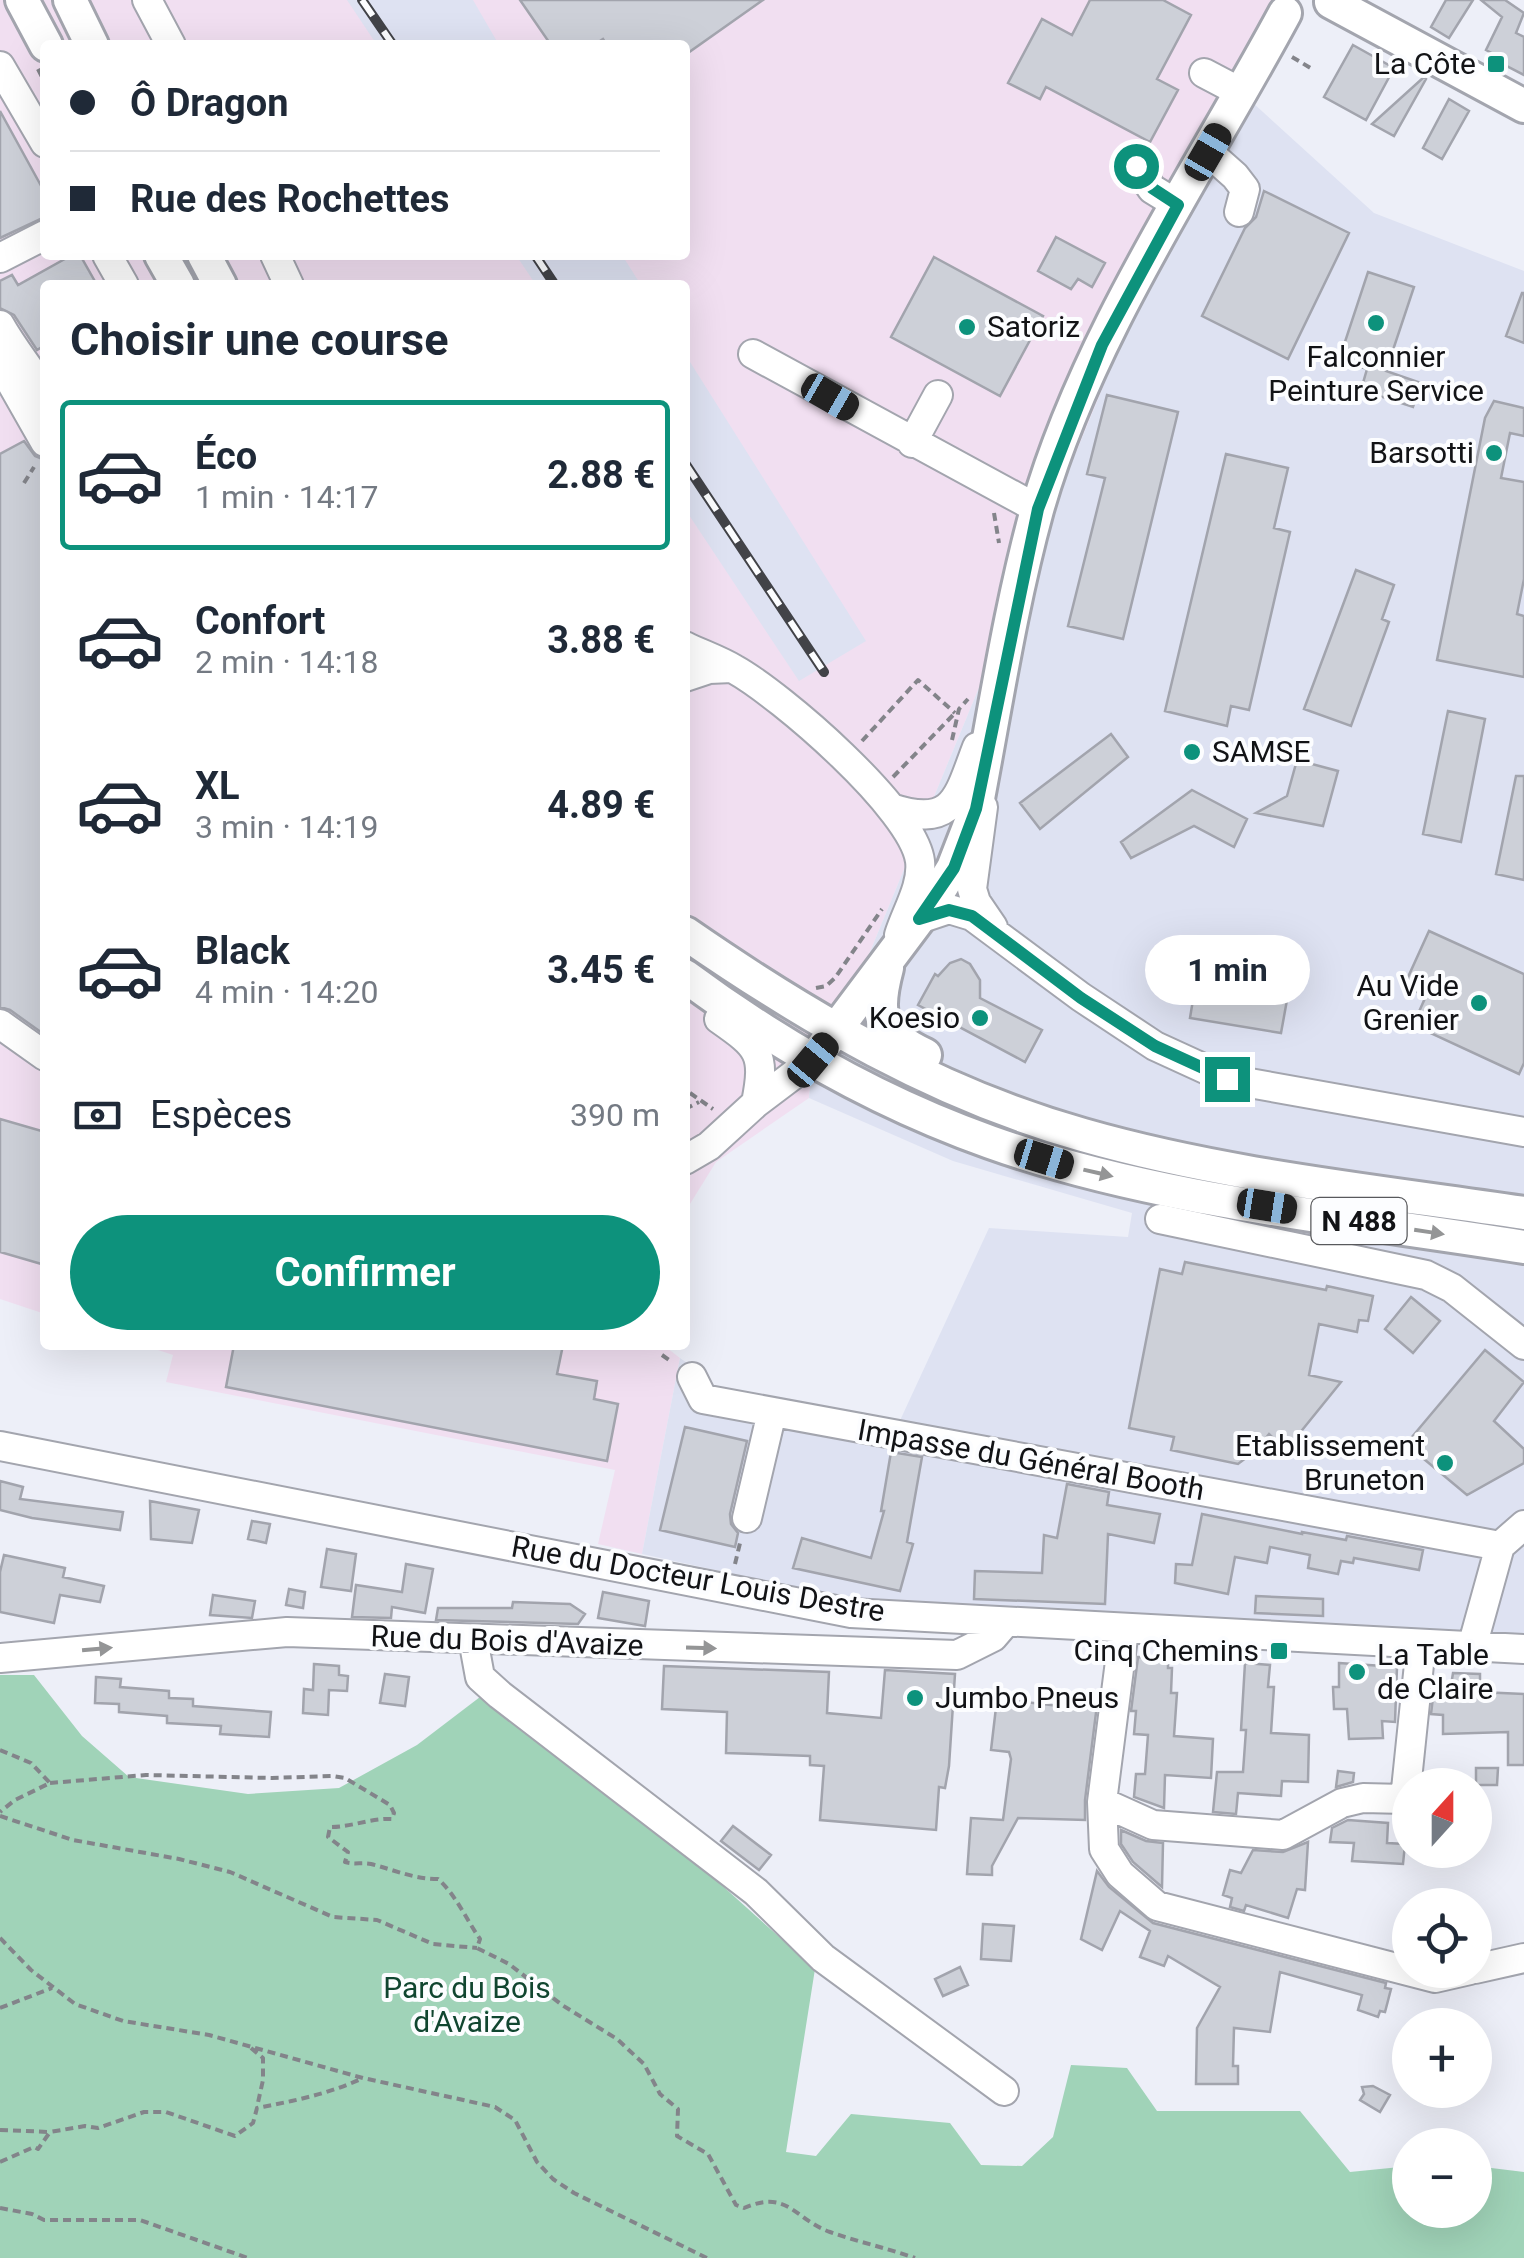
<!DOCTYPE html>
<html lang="fr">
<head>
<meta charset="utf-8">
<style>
	:root { --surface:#fff; --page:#f6f6f7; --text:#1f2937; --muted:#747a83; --line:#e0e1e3; --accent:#0d927c }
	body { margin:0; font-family:Roboto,sans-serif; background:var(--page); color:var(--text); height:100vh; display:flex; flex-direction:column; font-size:38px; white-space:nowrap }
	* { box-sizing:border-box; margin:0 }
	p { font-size:32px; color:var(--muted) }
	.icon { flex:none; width:55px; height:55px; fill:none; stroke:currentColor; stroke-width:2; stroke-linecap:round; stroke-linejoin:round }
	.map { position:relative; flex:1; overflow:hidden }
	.drawer { position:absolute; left:40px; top:280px; width:650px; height:1070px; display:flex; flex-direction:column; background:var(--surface); border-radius:10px; box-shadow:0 10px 40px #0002 }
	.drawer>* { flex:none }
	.hud { position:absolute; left:40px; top:40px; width:650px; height:220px; border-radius:10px; box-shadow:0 10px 40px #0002; display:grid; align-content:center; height:220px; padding:0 30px; background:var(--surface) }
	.needle { width:65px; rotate:21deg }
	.tools { position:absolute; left:1392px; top:1768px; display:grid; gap:20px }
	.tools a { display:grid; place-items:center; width:100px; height:100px; border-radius:50%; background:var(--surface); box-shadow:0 10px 40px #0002; font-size:50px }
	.end { position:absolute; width:45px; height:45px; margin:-22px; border:12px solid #0d927c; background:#fff; box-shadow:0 0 0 5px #fff }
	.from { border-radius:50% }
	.bubble { position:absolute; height:70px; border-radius:35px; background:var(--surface); box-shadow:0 10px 40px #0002; font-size:32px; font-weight:700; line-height:70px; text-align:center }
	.car { position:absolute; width:30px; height:60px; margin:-30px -15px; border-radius:12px; box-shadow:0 0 8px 2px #0007; background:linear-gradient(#222 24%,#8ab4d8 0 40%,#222 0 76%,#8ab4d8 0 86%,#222 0) }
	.hud b { display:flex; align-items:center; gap:35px; height:95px; font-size:38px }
	.hud b+b { border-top:2px solid var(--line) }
	.hud i { width:25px; height:25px; background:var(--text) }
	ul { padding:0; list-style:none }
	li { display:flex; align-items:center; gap:30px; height:150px; margin:0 20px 15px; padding:0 10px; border:5px solid transparent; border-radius:10px }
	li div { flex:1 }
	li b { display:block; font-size:38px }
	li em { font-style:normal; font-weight:700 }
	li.selected { border-color:var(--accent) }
	li>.icon { width:90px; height:90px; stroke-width:1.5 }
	h2 { padding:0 30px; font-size:45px; line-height:120px }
	.pay { display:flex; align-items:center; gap:25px; height:110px; padding:0 30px; font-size:38px }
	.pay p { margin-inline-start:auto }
	.cta { display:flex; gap:20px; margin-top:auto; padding:20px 30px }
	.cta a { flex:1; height:115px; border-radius:60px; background:var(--accent); color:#fff; font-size:40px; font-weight:700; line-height:115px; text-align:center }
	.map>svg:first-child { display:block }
	.commercial { fill:#f1dff1; fill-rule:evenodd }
	.built { fill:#dee2f2 }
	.green { fill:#a0d3b8 }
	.building { fill:#cdd0d8; stroke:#a2a4ad; stroke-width:2.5 }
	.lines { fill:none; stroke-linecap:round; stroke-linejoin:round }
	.minor-casing { stroke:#a3a5ae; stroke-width:32 }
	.major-casing { stroke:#a3a5ae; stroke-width:38 }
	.path { stroke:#83848a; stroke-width:4; stroke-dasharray:8 5; stroke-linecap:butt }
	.minor { stroke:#fff; stroke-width:28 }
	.major { stroke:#fff; stroke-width:32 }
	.rail-casing { stroke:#424348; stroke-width:10 }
	.rail { stroke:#fcfdff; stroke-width:6; stroke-dasharray:19; stroke-linecap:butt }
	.oneway { fill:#949596 }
	.route { stroke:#0d927c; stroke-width:12 }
	.poi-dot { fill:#0d927c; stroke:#fcfdff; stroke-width:4 }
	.labels { text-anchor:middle; stroke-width:8; stroke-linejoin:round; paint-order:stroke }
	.shield { fill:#fcfdff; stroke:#58595c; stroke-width:2.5 }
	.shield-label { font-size:28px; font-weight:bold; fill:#121316 }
	.poi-label { font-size:30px; fill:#121316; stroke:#fcfdff; text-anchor:end }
	.street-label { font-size:30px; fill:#121316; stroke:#fcfdff }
	.park-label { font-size:30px; fill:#114630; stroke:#fcfdff }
</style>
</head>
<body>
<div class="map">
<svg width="1524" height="2258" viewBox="0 0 1524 2258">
	<rect width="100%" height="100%" fill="#edeff8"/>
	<!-- commercial -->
	<path class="commercial" d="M0,0h1295l-117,205 -341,827 -24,28 -4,38 -93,64 -31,50v-927h-640v1029l-45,-15zM45,45h640v210h-640z
		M143,1345h520l17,13 -38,196 -44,-10 17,-74 -449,-88 7,-27z"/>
	<!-- built -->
	<path class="built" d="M347,0h126l26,45h-122z
		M1242,93l132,120 150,58v1364l-73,-1 -597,-34 -212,-46 38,-196 24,17 8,16 185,36 92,-199 139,9 4,-24 -179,-52 -144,-63 4,-38 24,-28 341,-827z
		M516,255h106l19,30h-105z
		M685,354l181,287 -67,40 -114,-172z"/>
	<!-- green -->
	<path class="green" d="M0,1675h34l48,61 47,41 119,17 91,-6 78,-43 63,-48 227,175 108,97 -29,183 30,4 35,-42 99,9 31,42 41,1 31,-29 18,-72 56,3 30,43h143l50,61 60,-6v44h65v-44l49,6v86h-1524z"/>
	<!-- building -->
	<path class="building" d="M520,0h243l-78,55v-10h-78l-4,-6 -9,6h-43z
		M1090,0h73l28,15 -34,64 21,11 -28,52 -104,-55 -6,12 -32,-16 34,-64 30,16z
		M1446,0h27l-24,38 -18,-11z
		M1481,0h24l19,13 -8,20 8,4v38l-27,-14 2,-4 -13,-7 16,-33z
		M1353,45l41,23 -28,52 -42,-23z
		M1424,77l2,2 -32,57 -22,-12z
		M1449,99l20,12 -27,48 -19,-11z
		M0,111l45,82v24l-45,21z
		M1264,191l85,42 -61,126 -86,-43 43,-88 11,-11z
		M1056,237l49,26 -13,24 -14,-8 -7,10 -33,-18z
		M72,255h8l17,30h-52v60l-8,5 -23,-35 -14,-7v-27l12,-6 6,10z
		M934,257l109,59 -43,80 -109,-59z
		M1368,272l46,15 -28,84 35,12 -8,24 -52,-17 6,-21 -28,-9z
		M1522,293h2v50l-18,-7z
		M1107,395l71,17 -55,227 -55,-13 37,-148 -18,-4z
		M1494,401l30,7v28l-14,-3 -9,45 23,4v97l-7,35 7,2v61l-87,-17 48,-242z
		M24,441l11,15 10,4v575l-35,-25 -10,-3v-553z
		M1226,454l62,14 -14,60 16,4 -41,178 -18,-4 -4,20 -62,-15z
		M1356,570l38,15 -12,34 7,3 -38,104 -47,-17z
		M1448,711l37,8 -24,123 -38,-8z
		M1111,734l17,23 -88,72 -20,-26z
		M1297,760l41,11 -15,55 -67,-13 31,-17z
		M1516,776h8v104l-28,-6z
		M1192,790l55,29 -13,28 -40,-21 -63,32 -10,-16z
		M1429,931l95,43v89l-5,11 -106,-49 13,-29 -22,-10z
		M961,959l9,5 10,16v18l62,32 -17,32 -107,-57 17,-31 3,2 12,-13z
		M1199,963l92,15 -10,55 -91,-15z
		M0,1119l45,13v133l-45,-13z
		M1185,1262l141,28 1,-4 46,10 -5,25 -9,-1 -2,12 -38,-8 -10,51 32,7 -55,68 -17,-16 -14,17 -17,13 -67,-14 3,-13 -45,-9 31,-159 22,5z
		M1411,1297l29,24 -27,32 -28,-24z
		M234,1345h329l-6,29 40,7 -3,18 24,5 -11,57 -381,-74z
		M1485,1350l39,32 -30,39 30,28v14l-57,32 -61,-51z
		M685,1427l62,14 -17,73 1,10 7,9 -3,14 -75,-17z
		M891,1452l31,5 -15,85 6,2 -13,47 -107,-23 9,-30 69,20 13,-47h-3z
		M0,1481l23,6 -3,12 103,13 -3,18 -88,-12 -32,-8z
		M1067,1484l42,8 -2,13 53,9 -6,29 -46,-9 -3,70 -131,-5 1,-28 67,2 2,-38 13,3z
		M150,1501l49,9 -7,33 -41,-4z
		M1202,1514l100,20v-2l44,8 1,-4 76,14 -4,20 -65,-12 -1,5 -12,-2 -3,13 -30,-6 2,-13 -40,-8 -3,16 -32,-6 -7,37 -53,-11 1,-19 16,1z
		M252,1521l18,3 -4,19 -18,-4z
		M327,1549l29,5 -5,37 -30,-4z
		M4,1555l61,13 -2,9 41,9 -4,16 -40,-7 -6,28 -54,-11v-40z
		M406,1564l27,5 -8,44 -33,-6 -1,11 -39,-1 4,-32 46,7z
		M289,1589l16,3 -2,16 -17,-3z
		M603,1592l46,9 -4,25 -47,-8z
		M213,1595l42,6 -3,17 -42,-3z
		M1256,1596l67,3v17l-68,-3z
		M513,1602l57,2 15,10 -7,10 -142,-4 2,-12h74z
		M1138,1657l30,1v10h4l-1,25h6l-3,43 39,3 -2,39 -46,-3 -1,33 -30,-11 2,-23h9l3,-39 -14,-1 2,-23h-5z
		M1245,1663l25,2 -2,22h6l-3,46 38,2 -1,47 -26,-1 -1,15 -43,-3 -2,21 -23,-2 4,-40h26l3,-42h-5z
		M1339,1663l58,4 -2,55 -13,-1 1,17 -34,1 -2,-30h-13l-1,-22h6z
		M314,1664l25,2v9l9,1 -1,15 -18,-1 -1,25 -25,-2 1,-24 9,1z
		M664,1666l165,6 -2,41 54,5 4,-48 70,4 -6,92 -4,22 -6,-1 -3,43 -116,-10 4,-54 -14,-1v-9l-84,-3 1,-41 -65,-3z
		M1453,1673l27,1v18l44,2v71h-16v-33l-65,2v-19l-12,-1 2,-17 16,1z
		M385,1674l24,3 -4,29 -25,-3z
		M96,1677l25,2 -1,8 49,4v7l24,1v7l78,6 -2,25 -49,-3 1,-8 -54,-3v-7l-48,-4v-8l-24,-1z
		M1070,1694l28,3 -13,103v20l-67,-2 -26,48v9l-25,-1 4,-56 32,2 8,-61 -2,-7 -18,-2 6,-51 72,8z
		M1476,1768h22l-1,17h-21z
		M1338,1771l16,2 -1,9 -17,5z
		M1348,1820l40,3 -1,20 18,1 -2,20 -51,-3 2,-18 -24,-1 2,-14z
		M733,1826l38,29 -12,15 -38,-29z
		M1121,1830l25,11 17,2 -1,44 -29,-25 -12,-18z
		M1308,1842l-3,48 -8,-1 -9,29 -42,-13 -2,6 -14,-4 2,-9 -9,-3 7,-25 11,3 12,-23 30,2z
		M1097,1871l12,16 44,36 233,60 -1,5 6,1 -6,23 -5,-1 -2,6 -20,-7 4,-15 -82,-23 -10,60 -36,-4 -1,38h5v18h-42l1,-56 23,-41 -52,-31 -4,10 -24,-9 10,-26 -30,-20 -18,39 -21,-11z
		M983,1924l31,2 -3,35 -30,-2z
		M960,1967l8,18 -25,11 -8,-17z
		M1373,2086l17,9 -10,17 -20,-12 4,-6 -2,-7z"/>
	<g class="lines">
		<defs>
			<path id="minor" d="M147,0l24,45
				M0,66l45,77
				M1204,73l38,20
				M1208,152l27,24 10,13 -6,23
				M1136,166l16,23 26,16
				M107,255l17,30
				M275,255l14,30
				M0,258l45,-23
				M0,325c14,25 30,43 45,68
				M753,354l285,155
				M0,363l45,79
				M912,443l26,-48
				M685,646c16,8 34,14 49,23 47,26 179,140 186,192 3,25 -14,51 -21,74
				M685,677l24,-8 23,-1
				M983,807l-11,82 4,13 17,25
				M891,808c64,21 67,-12 86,-61
				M919,919l30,-10 23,7 109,81 74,49 72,33 297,53
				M719,1019c40,28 47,34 37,84
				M0,1024l45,32
				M685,1160l24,-14 47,-43 57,-43
				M1160,1219l266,56 26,13 72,57
				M692,1377l11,22 797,147
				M0,1446l851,167 673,36
				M747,1518l25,-106
				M1500,1546l24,-21
				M1124,1630l-22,172 2,47 16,25 37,32 278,72 35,-8
				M473,1639l7,38 20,18 256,197 67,66 181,133
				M1472,1647l28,-101
				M0,1658l287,-26 670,23 36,-18 12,-14
				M1102,1802l51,23 130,10 59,-32 21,-5 42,1 16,-154
				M1475,1969l49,-11"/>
			<path id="major" d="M22,0l24,45
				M70,0l22,45
				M1331,2l193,104
				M161,255l17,30
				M204,255l16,30
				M685,933c123,85 252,161 398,202 143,41 294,56 441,78
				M887,968c-13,49 -8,65 38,87
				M685,976c93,69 195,127 305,166 165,59 361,77 534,105
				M813,1060l123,-164 17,-28 23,-59c19,-99 34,-201 61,-299 49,-173 163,-339 248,-497"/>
		</defs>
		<!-- minor casing -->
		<use href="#minor" class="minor-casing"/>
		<!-- major casing -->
		<use href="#major" class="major-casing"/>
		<!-- path -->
		<path class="path" d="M1292,57l22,13
			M38,69l7,14
			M24,483l10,-16
			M994,513l5,30
			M952,740l7,-31 9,-10
			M862,741l56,-61 37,33
			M893,777l63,-65
			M816,988l10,-2 9,-8 47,-69
			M690,1093l23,16
			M685,1109l14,-7
			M662,1355l10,7
			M735,1564l6,-25
			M0,1750l31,13 19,20 -35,17 -15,12
			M50,1783l96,-8 126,3 61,-2 12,2 45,27 4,8 -2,6c-21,-1 -40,8 -62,8l-2,10 20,15 -3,10c10,3 16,0 26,2 24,6 42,15 67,15 18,16 28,40 42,60l-3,9 32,16 53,41 55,34 27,25 16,30 18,15 -1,27 31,18 28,51 8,3c44,-19 50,11 86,24 28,10 57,16 85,26
			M0,1816l73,24 106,19 51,13 103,45 44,3 56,24 44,4
			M0,1938l31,32 44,34 48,17 86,14 154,43 132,29 20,13 22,42 16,17 21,14 133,65
			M0,2008l52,-20
			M251,2048l12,10v22l-6,27
			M0,2130l50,2
			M0,2162l34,-15 4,2 12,-17 35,-6 13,2 46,-16h22l69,24 18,-13 4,-15c36,-7 72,-14 106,-30
			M0,2208l32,6 12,6h96l108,38"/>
		<!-- minor -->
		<use href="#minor" class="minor"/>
		<!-- major -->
		<use href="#major" class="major"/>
		<defs>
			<path id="rail" d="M362,0l31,45
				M535,255l20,30
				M685,463l139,209"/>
		</defs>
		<!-- rail casing -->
		<use href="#rail" class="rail-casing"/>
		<!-- rail -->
		<use href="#rail" class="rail"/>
	</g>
	<!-- one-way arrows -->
	<defs><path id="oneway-solid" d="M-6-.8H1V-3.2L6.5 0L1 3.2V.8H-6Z" transform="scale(2.5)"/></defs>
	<g class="oneway">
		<use href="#oneway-solid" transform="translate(1098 1173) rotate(13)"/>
		<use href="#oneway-solid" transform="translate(1429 1232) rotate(9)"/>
		<use href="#oneway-solid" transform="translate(701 1648) rotate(2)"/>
		<use href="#oneway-solid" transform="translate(97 1649) rotate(-5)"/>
	</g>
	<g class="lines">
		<!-- route -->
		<path class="route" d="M1136,166l16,22 26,17 -76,140 -64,164 -62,300 -22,59 -35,51 30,-9 23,6 109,82 74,48 72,33"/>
	</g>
	<!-- markers -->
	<g class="poi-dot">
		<rect x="1486" y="54" width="20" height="20" rx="5"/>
		<circle cx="1376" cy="323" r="10"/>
		<circle cx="967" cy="327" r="10"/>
		<circle cx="1494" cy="453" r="10"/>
		<circle cx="1192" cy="752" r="10"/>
		<circle cx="1479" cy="1003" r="10"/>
		<circle cx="980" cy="1018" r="10"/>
		<circle cx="1445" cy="1463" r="10"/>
		<rect x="1269" y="1641" width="20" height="20" rx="5"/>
		<circle cx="1357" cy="1672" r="10"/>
		<circle cx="915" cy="1698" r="10"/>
	</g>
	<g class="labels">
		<!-- shield labels -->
		<rect class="shield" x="1311.5" y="1198" width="95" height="46" rx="8"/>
		<g class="shield-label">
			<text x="1359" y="1231">N 488</text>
		</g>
		<!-- poi labels -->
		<g class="poi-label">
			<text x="1476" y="74">La Côte</text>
			<text x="987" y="337" text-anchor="start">Satoriz</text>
			<text x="1376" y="367" text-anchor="middle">Falconnier<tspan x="1376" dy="34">Peinture Service</tspan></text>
			<text x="1474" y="463">Barsotti</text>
			<text x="1212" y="762" text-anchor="start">SAMSE</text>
			<text x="1459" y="996">Au Vide<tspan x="1459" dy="34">Grenier</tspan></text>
			<text x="960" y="1028">Koesio</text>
			<text x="1425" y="1456">Etablissement<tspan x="1425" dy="34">Bruneton</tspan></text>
			<text x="1259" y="1661">Cinq Chemins</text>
			<text x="1377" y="1665" text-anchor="start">La Table<tspan x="1377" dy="34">de Claire</tspan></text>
			<text x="935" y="1708" text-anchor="start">Jumbo Pneus</text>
		</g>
		<!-- street labels -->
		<g class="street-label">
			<text transform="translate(1031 1460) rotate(10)" y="10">Impasse du Général Booth</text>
			<text transform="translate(698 1579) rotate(10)" y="10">Rue du Docteur Louis Destre</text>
			<text transform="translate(507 1641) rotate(2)" y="10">Rue du Bois d'Avaize</text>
		</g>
		<!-- park labels -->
		<g class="park-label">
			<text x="467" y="1998">Parc du Bois<tspan x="467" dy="34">d'Avaize</tspan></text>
		</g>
	</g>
</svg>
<div class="tools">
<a><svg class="needle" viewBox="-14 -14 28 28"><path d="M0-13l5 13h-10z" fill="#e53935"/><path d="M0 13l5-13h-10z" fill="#747a83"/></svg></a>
<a><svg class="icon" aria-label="locate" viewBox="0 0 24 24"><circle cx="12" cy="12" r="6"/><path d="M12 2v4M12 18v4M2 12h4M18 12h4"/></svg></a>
<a>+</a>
<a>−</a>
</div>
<i class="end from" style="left:1136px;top:166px"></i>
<i class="end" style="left:1227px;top:1079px"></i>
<div class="bubble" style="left:1145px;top:935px;width:165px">1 min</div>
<i class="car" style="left:1208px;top:152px;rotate:30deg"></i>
<i class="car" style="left:830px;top:397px;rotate:120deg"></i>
<i class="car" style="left:813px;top:1060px;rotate:40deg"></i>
<i class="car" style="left:1044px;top:1159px;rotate:107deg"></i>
<i class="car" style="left:1267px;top:1206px;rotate:99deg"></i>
<div class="hud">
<b><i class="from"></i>Ô Dragon</b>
<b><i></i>Rue des Rochettes</b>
</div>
<section class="drawer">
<h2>Choisir une course</h2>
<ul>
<li class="selected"><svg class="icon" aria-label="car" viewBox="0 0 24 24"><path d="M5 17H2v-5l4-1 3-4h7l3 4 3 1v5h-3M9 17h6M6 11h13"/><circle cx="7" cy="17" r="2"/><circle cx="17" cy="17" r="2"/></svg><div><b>Éco</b><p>1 min · 14:17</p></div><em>2.88 €</em></li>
<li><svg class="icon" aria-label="car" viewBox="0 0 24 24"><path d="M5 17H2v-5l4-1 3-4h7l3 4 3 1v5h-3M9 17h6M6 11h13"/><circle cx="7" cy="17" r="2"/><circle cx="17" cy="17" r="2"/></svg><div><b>Confort</b><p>2 min · 14:18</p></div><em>3.88 €</em></li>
<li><svg class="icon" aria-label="car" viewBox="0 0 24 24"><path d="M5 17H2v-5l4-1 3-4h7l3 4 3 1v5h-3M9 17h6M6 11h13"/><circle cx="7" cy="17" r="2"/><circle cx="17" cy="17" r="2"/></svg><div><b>XL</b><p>3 min · 14:19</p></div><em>4.89 €</em></li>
<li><svg class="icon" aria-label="car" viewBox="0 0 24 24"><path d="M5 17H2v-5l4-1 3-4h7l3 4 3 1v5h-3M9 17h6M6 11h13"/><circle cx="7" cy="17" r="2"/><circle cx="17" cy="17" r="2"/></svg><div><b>Black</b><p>4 min · 14:20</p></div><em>3.45 €</em></li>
</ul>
<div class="pay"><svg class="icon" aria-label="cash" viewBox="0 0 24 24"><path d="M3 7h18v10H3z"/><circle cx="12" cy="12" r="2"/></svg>Espèces<p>390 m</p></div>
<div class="cta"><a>Confirmer</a></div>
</section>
</div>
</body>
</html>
